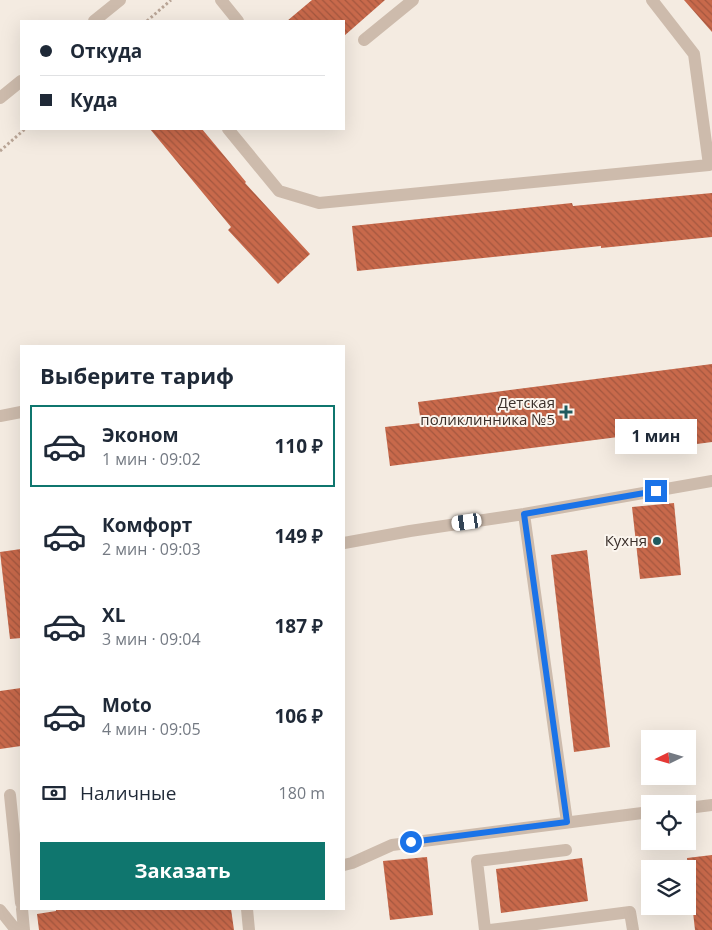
<!DOCTYPE html>
<html lang="ru">
<head>
<meta charset="utf-8">
<style>
	:root { --surface:#fff; --page:#f2f2f3; --text:#1f2937; --muted:#747a83; --line:#e0e1e3; --accent:#0f766e }
	body { margin:0; font-family:"Open Sans",sans-serif; background:var(--page); color:var(--text); height:100vh; display:flex; flex-direction:column; font-size:19px; white-space:nowrap }
	* { box-sizing:border-box; margin:0 }
	p { font-size:16px; color:var(--muted) }
	.icon { flex:none; width:28px; height:28px; fill:none; stroke:currentColor; stroke-width:2; stroke-linecap:round; stroke-linejoin:round }
	.map { position:relative; flex:1; overflow:hidden }
	.side { position:absolute; left:20px; top:345px; width:325px; height:565px; display:flex; flex-direction:column; background:var(--surface); border-radius:0px; box-shadow:0 5px 20px #0002 }
	.side>* { flex:none }
	.banner { position:absolute; left:20px; top:20px; width:325px; height:110px; border-radius:0px; box-shadow:0 5px 20px #0002; display:grid; align-content:center; height:110px; padding:0 20px; background:var(--surface) }
	.needle { width:32px; rotate:265deg }
	.buttons { position:absolute; left:641px; top:730px; display:grid; gap:10px }
	.buttons a { display:grid; place-items:center; width:55px; height:55px; border-radius:0px; background:var(--surface); box-shadow:0 5px 20px #0002; font-size:25px }
	.end { position:absolute; width:22px; height:22px; margin:-11px; border:6px solid #1a73e8; background:#fff; box-shadow:0 0 0 2px #fff }
	.from { border-radius:50% }
	.bubble { position:absolute; height:35px; border-radius:0px; background:var(--surface); box-shadow:0 5px 20px #0002; font-size:16px; font-weight:700; line-height:35px; text-align:center }
	.car { position:absolute; width:15px; height:30px; margin:-15px -8px; border-radius:6px; box-shadow:0 0 4px 1px #0007; background:linear-gradient(#fff 24%,#345 0 40%,#fff 0 76%,#345 0 86%,#fff 0) }
	.banner b { display:flex; align-items:center; gap:18px; height:48px; font-size:19px }
	.banner b+b { border-top:1px solid var(--line) }
	.banner i { width:12px; height:12px; background:var(--text) }
	ul { padding:0; list-style:none }
	li { display:flex; align-items:center; gap:15px; height:82px; margin:0 10px 8px; padding:0 10px; border:2px solid transparent; border-radius:0px }
	li div { flex:1 }
	li b { display:block; font-size:19px }
	li em { font-style:normal; font-weight:700 }
	li.active { border-color:var(--accent) }
	li>.icon { width:45px; height:45px; stroke-width:1.5 }
	h2 { padding:0 20px; font-size:22px; line-height:60px }
	.pay { display:flex; align-items:center; gap:12px; height:55px; padding:0 20px; font-size:19px }
	.pay p { margin-inline-start:auto }
	.primary-button { display:flex; gap:10px; margin-top:auto; padding:10px 20px }
	.primary-button a { flex:1; height:58px; border-radius:0px; background:var(--accent); color:#fff; font-size:20px; font-weight:700; line-height:58px; text-align:center }
	.map>svg:first-child { display:block }
	.building { fill:url(#building-back-hatch) }
	.lines { fill:none; stroke-linecap:round; stroke-linejoin:round }
	.path { stroke:#b9a596; stroke-width:3; stroke-dasharray:2.5 2.5; stroke-linecap:butt }
	.minor { stroke:#cdbbac; stroke-width:12 }
	.route { stroke:#1a73e8; stroke-width:6 }
	.poi-dot { fill:#1f5a5e; stroke:#fbf5ee; stroke-width:2 }
	.labels { text-anchor:middle; stroke-width:4; stroke-linejoin:round; paint-order:stroke }
	.poi-label { font-size:15px; fill:#3b302b; stroke:#fbf5ee; text-anchor:end }
</style>
</head>
<body>
<div class="map">
<svg width="712" height="930" viewBox="0 0 712 930">
	<defs>
		<pattern id="building-back-hatch" width="6" height="6" patternUnits="userSpaceOnUse" patternTransform="scale(1.25)"><rect width="6" height="6" fill="#c8694b"/><path d="M-1 5l2 2M0 0l6 6M5-1l2 2" fill="none" stroke="#a4573f"/></pattern>
	</defs>
	<rect width="100%" height="100%" fill="#f4ebe1"/>
	<!-- building -->
	<path class="building" d="M312,0h73l-41,36v-15h-57z
		M684,0h28v32z
		M150,129h52l44,53 -1,1 65,71 -32,30 -50,-54 3,-3z
		M712,193v44l-111,11v-2l-244,25 -5,-45 220,-23 1,3z
		M712,364v78l-84,11 -2,-17 -236,30 -5,-39 36,-4 -3,-21z
		M674,503l7,72 -41,4 -8,-72z
		M21,549v89l-11,1 -10,-87z
		M587,550l23,197 -36,5 -23,-197z
		M21,688v58l-21,3v-58z
		M712,855v75h-17l-8,-72z
		M427,857l6,58 -43,5 -7,-59z
		M582,858l6,43 -87,12 -5,-44z
		M56,909h175l3,21h-195l-2,-16 19,-3z"/>
	<g class="lines">
		<!-- path -->
		<path class="path" d="M147,21l24,-21
			M0,151l25,-22"/>
		<!-- minor -->
		<path class="minor" d="M221,0l17,21
			M94,21l26,-21
			M364,40l49,-40
			M0,98l21,-17
			M228,129l51,62 40,12 390,-38 -15,-111 -42,-54
			M0,416l21,-4
			M524,514l43,308
			M344,543l66,-12 114,-17 188,-33
			M10,795l11,108
			M688,808l24,-3
			M344,865l8,-2 40,-18 258,-33
			M22,909l2,21
			M247,909l2,21
			M0,910l16,20
			M485,930l-8,-69 89,-11
			M490,930l140,-18 3,18"/>
	</g>
	<g class="lines">
		<!-- route -->
		<path class="route" d="M411,842l156,-20 -43,-308 132,-23"/>
	</g>
	<!-- markers -->
	<g class="poi-dot">
		<path d="M563.5 404.5h5v5h5v5h-5v5h-5v-5h-5v-5h5z"/>
		<circle cx="657" cy="541" r="5"/>
	</g>
	<g class="labels">
		<!-- poi labels -->
		<g class="poi-label">
			<text x="555" y="408">Детская<tspan x="555" dy="17">поликлинника №5</tspan></text>
			<text x="647" y="546">Кухня</text>
		</g>
	</g>
</svg>
<div class="buttons">
<a><svg class="needle" viewBox="-14 -14 28 28"><path d="M0-13l5 13h-10z" fill="#e53935"/><path d="M0 13l5-13h-10z" fill="#747a83"/></svg></a>
<a><svg class="icon" aria-label="locate" viewBox="0 0 24 24"><circle cx="12" cy="12" r="6"/><path d="M12 2v4M12 18v4M2 12h4M18 12h4"/></svg></a>
<a><svg class="icon" aria-label="layers" viewBox="0 0 24 24"><path d="M12 4l9 5-9 5-9-5zM3 14l9 5 9-5"/></svg></a>
</div>
<i class="end from" style="left:411px;top:842px"></i>
<i class="end" style="left:656px;top:491px"></i>
<div class="bubble" style="left:615px;top:419px;width:82px">1 мин</div>
<i class="car" style="left:467px;top:522px;rotate:262deg"></i>
<div class="banner">
<b><i class="from"></i>Откуда</b>
<b><i></i>Куда</b>
</div>
<section class="side">
<h2>Выберите тариф</h2>
<ul>
<li class="active"><svg class="icon" aria-label="car" viewBox="0 0 24 24"><path d="M5 17H2v-5l4-1 3-4h7l3 4 3 1v5h-3M9 17h6M6 11h13"/><circle cx="7" cy="17" r="2"/><circle cx="17" cy="17" r="2"/></svg><div><b>Эконом</b><p>1 мин · 09:02</p></div><em>110 ₽</em></li>
<li><svg class="icon" aria-label="car" viewBox="0 0 24 24"><path d="M5 17H2v-5l4-1 3-4h7l3 4 3 1v5h-3M9 17h6M6 11h13"/><circle cx="7" cy="17" r="2"/><circle cx="17" cy="17" r="2"/></svg><div><b>Комфорт</b><p>2 мин · 09:03</p></div><em>149 ₽</em></li>
<li><svg class="icon" aria-label="car" viewBox="0 0 24 24"><path d="M5 17H2v-5l4-1 3-4h7l3 4 3 1v5h-3M9 17h6M6 11h13"/><circle cx="7" cy="17" r="2"/><circle cx="17" cy="17" r="2"/></svg><div><b>XL</b><p>3 мин · 09:04</p></div><em>187 ₽</em></li>
<li><svg class="icon" aria-label="car" viewBox="0 0 24 24"><path d="M5 17H2v-5l4-1 3-4h7l3 4 3 1v5h-3M9 17h6M6 11h13"/><circle cx="7" cy="17" r="2"/><circle cx="17" cy="17" r="2"/></svg><div><b>Moto</b><p>4 мин · 09:05</p></div><em>106 ₽</em></li>
</ul>
<div class="pay"><svg class="icon" aria-label="cash" viewBox="0 0 24 24"><path d="M3 7h18v10H3z"/><circle cx="12" cy="12" r="2"/></svg>Наличные<p>180 m</p></div>
<div class="primary-button"><a>Заказать</a></div>
</section>
</div>
</body>
</html>
